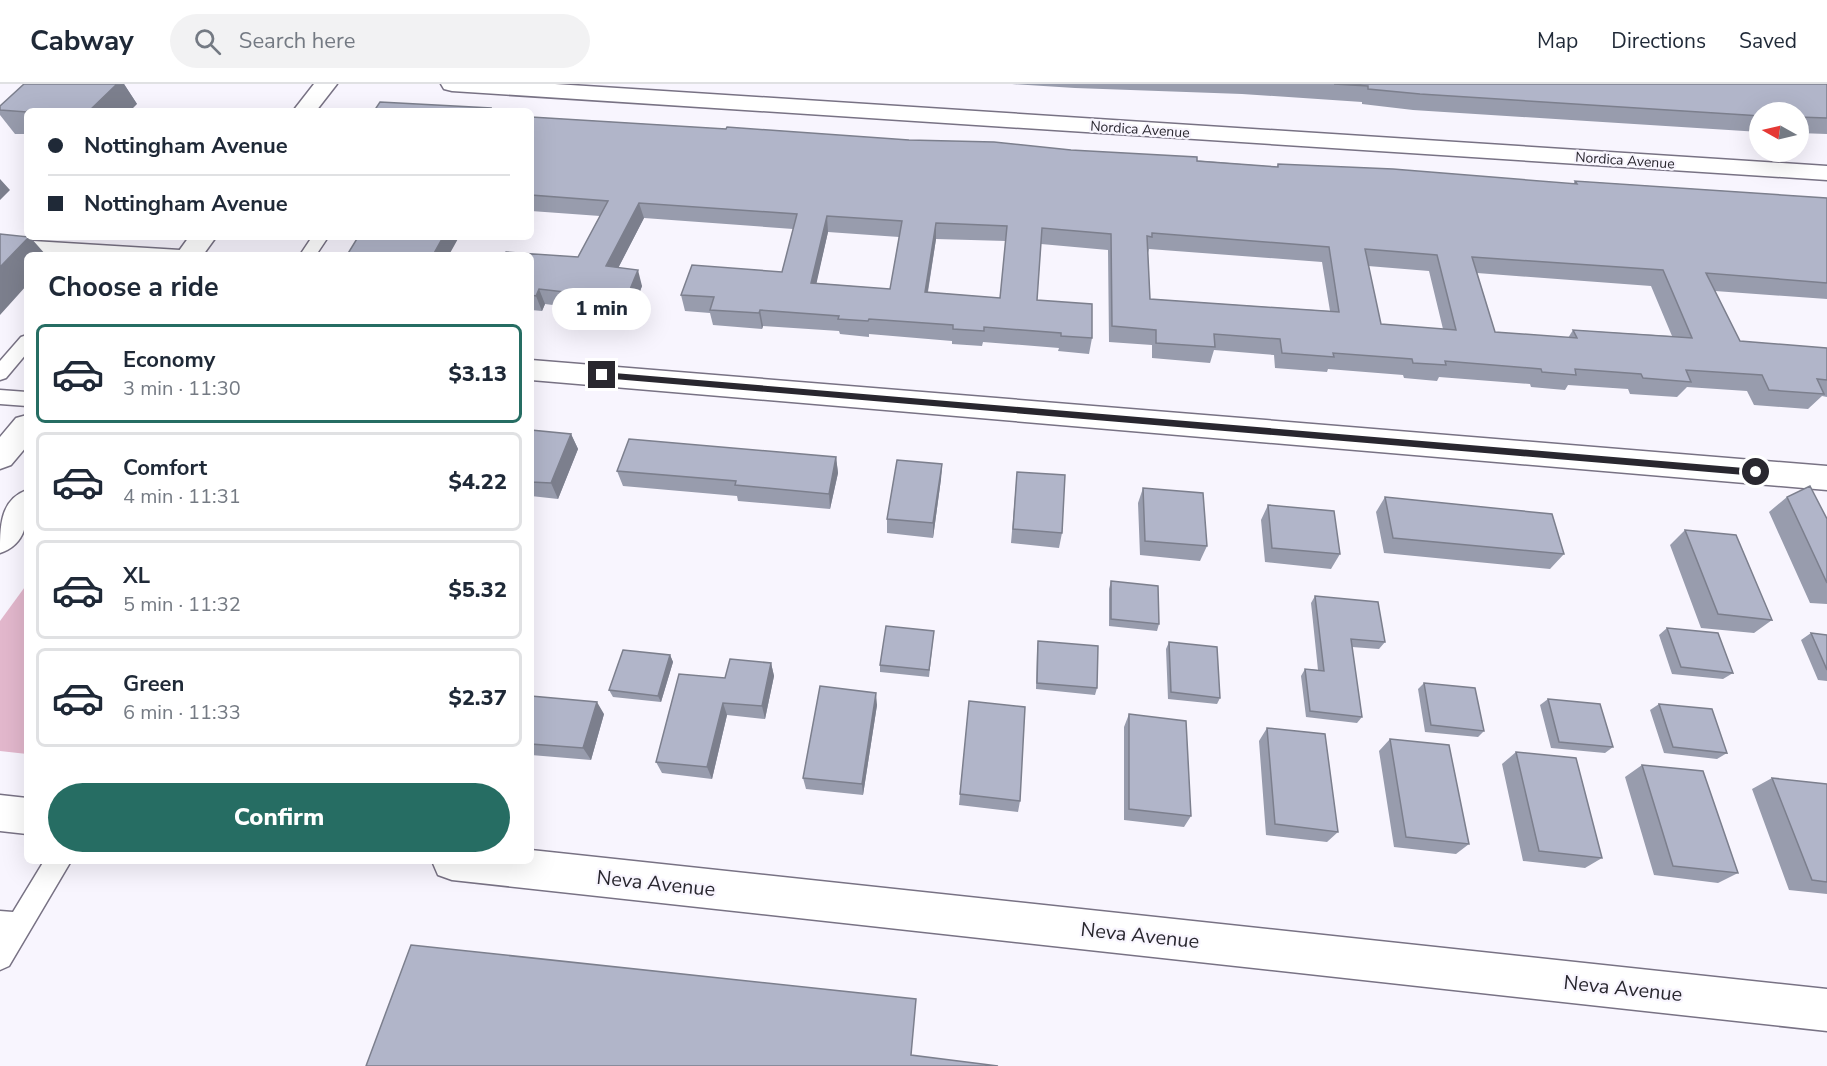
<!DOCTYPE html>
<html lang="en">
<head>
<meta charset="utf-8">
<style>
	:root { --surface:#fff; --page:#f2f2f3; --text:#1f2937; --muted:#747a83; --line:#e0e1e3; --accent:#266d63 }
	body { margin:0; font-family:"Nunito Sans",sans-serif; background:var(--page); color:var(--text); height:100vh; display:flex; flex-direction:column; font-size:22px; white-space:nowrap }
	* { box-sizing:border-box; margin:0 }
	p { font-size:20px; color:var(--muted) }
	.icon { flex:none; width:33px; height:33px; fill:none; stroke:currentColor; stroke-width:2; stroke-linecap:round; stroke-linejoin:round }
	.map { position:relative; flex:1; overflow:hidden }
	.sheet { position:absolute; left:24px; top:168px; width:510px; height:612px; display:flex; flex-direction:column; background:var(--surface); border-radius:9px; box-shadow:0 6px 24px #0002 }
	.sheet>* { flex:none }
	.hud { position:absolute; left:24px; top:24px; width:510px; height:132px; border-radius:9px; box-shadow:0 6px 24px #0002; display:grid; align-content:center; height:132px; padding:0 24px; background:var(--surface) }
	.needle { width:39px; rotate:278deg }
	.tools { position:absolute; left:1749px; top:18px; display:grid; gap:12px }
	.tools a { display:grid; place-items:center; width:60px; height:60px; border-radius:50%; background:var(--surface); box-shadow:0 6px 24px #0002; font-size:30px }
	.end { position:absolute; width:27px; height:27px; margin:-14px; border:8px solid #29272f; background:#fff; box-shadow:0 0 0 3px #fff }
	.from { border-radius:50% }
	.bubble { position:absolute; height:42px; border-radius:21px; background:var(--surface); box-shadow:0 6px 24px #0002; font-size:20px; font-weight:800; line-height:42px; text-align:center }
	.hud b { display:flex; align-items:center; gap:21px; height:57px; font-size:22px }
	.hud b+b { border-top:2px solid var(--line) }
	.hud i { width:15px; height:15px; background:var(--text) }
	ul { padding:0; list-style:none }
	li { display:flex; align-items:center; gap:18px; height:99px; margin:0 12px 9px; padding:0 12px; border:3px solid var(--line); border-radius:9px }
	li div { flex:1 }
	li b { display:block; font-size:22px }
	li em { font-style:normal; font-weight:800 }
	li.on { border-color:var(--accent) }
	li>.icon { width:54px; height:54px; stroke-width:1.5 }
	h2 { padding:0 24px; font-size:27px; line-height:72px }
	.cta { display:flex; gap:12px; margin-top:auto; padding:12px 24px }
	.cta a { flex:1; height:69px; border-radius:36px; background:var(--accent); color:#fff; font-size:24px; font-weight:800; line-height:69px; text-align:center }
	header { display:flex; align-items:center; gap:36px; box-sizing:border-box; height:84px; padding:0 30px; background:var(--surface); border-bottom:2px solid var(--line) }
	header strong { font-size:28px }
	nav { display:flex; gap:33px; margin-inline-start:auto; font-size:21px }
	.search { width:420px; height:54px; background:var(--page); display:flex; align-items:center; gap:15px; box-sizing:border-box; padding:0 21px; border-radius:33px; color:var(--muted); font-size:22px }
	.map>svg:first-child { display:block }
	.green { fill:#e2b7cc }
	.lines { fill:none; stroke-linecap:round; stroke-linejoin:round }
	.service-casing { stroke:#787284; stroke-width:3 }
	.minor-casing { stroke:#787284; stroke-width:3 }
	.secondary-casing { stroke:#787284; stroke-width:3 }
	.service { fill:#fff; fill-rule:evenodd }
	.minor { fill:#fff; fill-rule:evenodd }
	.secondary { fill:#fff; fill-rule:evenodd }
	.wall { fill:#989cad; fill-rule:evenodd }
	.shaded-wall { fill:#7c7f8d }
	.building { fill:#b1b5c9; stroke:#7c7f8d; stroke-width:1.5; fill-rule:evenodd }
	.route { fill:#29272f }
	.labels { text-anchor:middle; stroke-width:4.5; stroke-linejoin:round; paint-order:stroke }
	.far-street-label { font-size:14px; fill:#29272f; stroke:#f8f5fe }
	.near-street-label { font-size:20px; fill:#29272f; stroke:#f8f5fe }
</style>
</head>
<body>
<header>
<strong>Cabway</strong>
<div class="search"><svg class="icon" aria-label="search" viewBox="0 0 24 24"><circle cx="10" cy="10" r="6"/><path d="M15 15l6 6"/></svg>Search here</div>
<nav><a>Map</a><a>Directions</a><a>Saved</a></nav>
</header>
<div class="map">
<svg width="1827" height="982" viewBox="0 0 1827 982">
	<rect width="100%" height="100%" fill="#f8f5fe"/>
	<!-- green -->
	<path class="green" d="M27,500v170l-27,-3v-130z"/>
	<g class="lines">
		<defs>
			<path id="service" d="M312,153h16l-12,18h-16z
				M0,155l180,11 6,1 2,4h-114l-74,-6z
				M27,251v18l-21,25 -6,2v-19l21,-24z
				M0,306l27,2v14l-27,-2z
				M44,777h27l-62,105 -9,4v-59l13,1z"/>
			<path id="minor" d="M441,0h114l1272,82v14l-1375,-89 -8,-2z
				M531,276l1296,106v24l-1296,-110z
				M0,711l27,3v36l-27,-3z
				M531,766l1296,139v42l-1375,-151 -14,-5 -6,-14h99z"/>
			<path id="secondary" d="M314,0h23l-21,27h-23z
				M189,153h27l-13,18h-27z
				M27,331v31l-16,19 -11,4v-32l16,-19z
				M27,406c0,26 3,53 -27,63 0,-27 0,-53 27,-63z"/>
		</defs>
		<!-- service casing -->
		<use href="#service" class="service-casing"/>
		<!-- minor casing -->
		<use href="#minor" class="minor-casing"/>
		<!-- secondary casing -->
		<use href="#secondary" class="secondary-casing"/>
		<!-- service -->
		<use href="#service" class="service"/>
		<!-- minor -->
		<use href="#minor" class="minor"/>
		<!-- secondary -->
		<use href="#secondary" class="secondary"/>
	</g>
	<!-- wall -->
	<path class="wall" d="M24,0h100l13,20 -110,7v23h-12l-15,-19v-9z
		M1012,0h815v50l-29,-1v-21h-38v20l-347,-22 -51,-6v-2l-120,-8 -167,-6z
		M531,33l540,33 206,17 1,-3 295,20 2,-3 252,17v101l-112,-8 25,50 87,7v49l-5,-1 -14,13 -54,-4 -7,-14 -60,-4 -10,10 -47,-3 -2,-5 -60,-4 -3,5 -34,-3 -1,-3 -91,-7 -2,4 -33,-3 -1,-3 -75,-6 -1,3 -52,-4 -1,-13 -60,-5 -4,13 -58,-5v-13l-43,-3 -1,-92 -67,-6 -4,56 55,38 -3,16 -31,-3 1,-3 -76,-6 -1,4 -30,-2v-3l-83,-7v3l-29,-3 -1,-3 -76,-5 -1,3 -49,-4 -3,-12 -25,-2 -4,-16 101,-23 11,-43 -149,-11 -26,50 24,18 -11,29 -86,-11 -3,7 -11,-1v-55l47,2 22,-41 -69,-5zM828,148l71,5 -9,52 -74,-6zM936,155l70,2 -6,57 -72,-6zM1149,165l173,13 8,49 -180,-12 -2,-46zM1368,182l61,5 14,58 -62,-5zM1477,189l174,13 21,50 -99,-6 -5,8 -73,-6z
		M531,346l40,4 7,15 -20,50 -27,-3z
		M836,373l2,16 -8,36 -92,-8 -1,-5 -114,-10 -6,-15z
		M942,380l-1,15 -8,59 -46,-5v-14z
		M1017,388l45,61 -3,15 -48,-5z
		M1143,404l64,58 -7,15 -60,-6 -2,-52z
		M1385,413l179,57 -14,15 -166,-16 -8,-41z
		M1787,413l40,22v85l-17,-1 -41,-91z
		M1268,421l72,49 -9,15 -66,-7 -4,-42z
		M1685,446l87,90 -18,13 -53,-5 -31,-83z
		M1111,497l48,43 -2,7 -48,-5v-37z
		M1315,512l70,46 -6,7 -27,-2 10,70 -5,6 -51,-6 -5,-41 4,-7 13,1 -7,-67z
		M1667,544l66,45 -10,6 -51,-5 -13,-39z
		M934,547l-5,46 -49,-5v-7z
		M1811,549l16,2v46l-9,-1 -17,-40z
		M1038,557l59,47 -2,7 -59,-6 1,-41z
		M1169,558l51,56 -3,6 -49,-5 -2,-50z
		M670,571l3,7 -12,40 -48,-5 -4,-7z
		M771,579l3,13 -9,43 -38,-4 -15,64 -50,-6 -6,-11 69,-84z
		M1424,599l60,48 -6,6 -53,-5 -7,-43z
		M531,612l73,18 -13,46 -60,-5z
		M1548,615l65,48 -8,6 -54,-5 -11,-43z
		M969,617l51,100 -2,11 -59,-7z
		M1659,620l68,49 -10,6 -53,-6 -14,-43z
		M877,621l-14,90 -57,-6 -3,-11z
		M1129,630l62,102 -7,11 -60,-7v-93z
		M1267,644l71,104 -11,10 -61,-7 -7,-94z
		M1390,655l79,105 -13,10 -62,-7 -15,-96z
		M1516,668l86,106 -17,10 -62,-7 -21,-97z
		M1642,681l96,108 -20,10 -64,-8 -29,-98z
		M1772,694l55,6v110l-38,-4 -37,-101z"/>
	<!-- shaded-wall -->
	<path class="shaded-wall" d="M117,0h7l13,20 -7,7h-41z
		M0,95l10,11 -10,10z
		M639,119l5,15 -33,64 -5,-16z
		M827,132l1,16 -15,67 -2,-16z
		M936,139v16l-11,69v-16z
		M29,153h1l16,18h-19v30l-27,30v-48z
		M443,153h16l-10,18h-16z
		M638,186l4,16 -11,29 -5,-16z
		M539,205l6,15 -3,7 -6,-15z
		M760,226l3,16 -1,3 -3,-16z
		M571,350l7,15 -20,50 -7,-16z
		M836,373l2,16 -8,36 -1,-15z
		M942,380l-1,15 -8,59v-15z
		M670,571l3,7 -12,40 -3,-6z
		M771,579l3,13 -9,43 -3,-13z
		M876,609l1,12 -14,90 -1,-11z
		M597,618l7,12 -13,46 -8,-12z
		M723,619l4,12 -15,64 -5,-12z"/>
	<!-- building -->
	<path class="building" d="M24,0h93l-28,27h-62v1l-27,-2v-4z
		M1334,0h493v34l-29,-1v-5h-38v4l-14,-1 -326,-21 -52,-5v-3z
		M380,18l111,6 -1,3h-116z
		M531,33l195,12 1,-2 182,13 85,2 77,8 126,7v4l81,6v-3l115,5 184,15 -2,-3 252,17v85l-121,-10 34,68 87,7v32l-10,-1 7,15 -55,-4 -7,-15 -76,-5 5,12 -48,-4 -2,-4 -66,-5 1,6 -34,-3 -1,-3 -96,-8 1,4 -33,-2 -1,-4 -79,-6 1,4 -52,-4 -2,-14 -66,-5 1,13 -59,-4v-13l-44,-4 -1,-92 -69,-6 -5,72 55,4v34l-31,-2v-3l-77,-6v4l-31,-2v-4l-84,-6 -1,2 -30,-2 1,-3 -79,-6 -1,3 -49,-3 4,-13 -33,-2 11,-30 90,7 15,-58 -158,-11 -33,63 32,4 -12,29 -87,-10 -3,7 -5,-1v-40h-27l2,-3 72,5 30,-56 -77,-6zM827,132l75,5 -12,68 -79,-6zM936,139l71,3 -7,72 -75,-6zM1152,149l177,14 10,65 -189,-13 -3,-63 5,1zM1365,165l72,6 19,75 -75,-6zM1472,173l191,13 29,68 -119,-8 4,8 -82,-6z
		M0,150l29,3 -29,30z
		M358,153h85l-10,18h-86z
		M531,346l40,4 -20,49 -20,-1z
		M629,355l207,18 -7,37 -94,-9 1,-4 -119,-10z
		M897,376l45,4 -9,59 -46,-4z
		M1017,388l48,3 -3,58 -49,-4z
		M1810,402l17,33v64l-40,-86z
		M1143,404l60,5 4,53 -62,-5z
		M1385,413l167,17 12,40 -171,-16z
		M1268,421l66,6 6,43 -68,-6z
		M1685,446l51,5 36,85 -54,-6z
		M1111,497l47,5 1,38 -48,-5z
		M1315,512l63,6 7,40 -34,-3 11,78 -52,-6 -5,-42 19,2z
		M886,542l48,5 -5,39 -49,-5z
		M1667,544l51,5 15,40 -52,-6z
		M1811,549l16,2v35z
		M1038,557l60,5 -1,42 -60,-5z
		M1169,558l48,5 3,51 -49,-6z
		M623,566l47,5 -12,41 -49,-6z
		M730,575l41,4 -9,43 -39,-3 -16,64 -51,-5 23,-88 46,4z
		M1424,599l51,5 9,43 -53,-6z
		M820,602l56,7 -14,91 -59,-6z
		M531,612l66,6 -14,46 -52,-4z
		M1548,615l52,5 13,43 -54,-5z
		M969,617l56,6 -5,94 -60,-7z
		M1659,620l53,5 15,44 -54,-6z
		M1129,630l57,7 5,95 -62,-7z
		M1267,644l58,6 13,98 -63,-8z
		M1390,655l59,6 20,99 -63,-7z
		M1516,668l60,6 26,100 -63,-7z
		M1642,681l61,6 35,102 -65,-7z
		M1772,694l55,6v98l-15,-2z
		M411,861l505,54 -5,56 87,11h-632z"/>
	<!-- route -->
	<path class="route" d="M602,288l1154,97 5,3 -5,4 -1154,-98 -5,-3z"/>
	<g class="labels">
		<!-- far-street labels -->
		<g class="far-street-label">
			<text transform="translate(1140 45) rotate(4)" y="5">Nordica Avenue</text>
			<text transform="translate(1625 76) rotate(4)" y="5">Nordica Avenue</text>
		</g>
		<!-- near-street labels -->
		<g class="near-street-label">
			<text transform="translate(656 799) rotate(6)" y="7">Neva Avenue</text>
			<text transform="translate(1140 851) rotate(6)" y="7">Neva Avenue</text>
			<text transform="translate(1623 904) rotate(6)" y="7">Neva Avenue</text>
		</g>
	</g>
</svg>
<div class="tools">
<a><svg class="needle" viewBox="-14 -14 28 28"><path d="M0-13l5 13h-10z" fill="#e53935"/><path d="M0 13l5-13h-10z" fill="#747a83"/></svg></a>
</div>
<i class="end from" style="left:1756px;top:388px"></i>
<i class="end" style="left:602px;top:291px"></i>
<div class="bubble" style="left:552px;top:204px;width:99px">1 min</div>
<div class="hud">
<b><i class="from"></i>Nottingham Avenue</b>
<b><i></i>Nottingham Avenue</b>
</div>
<section class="sheet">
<h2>Choose a ride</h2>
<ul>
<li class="on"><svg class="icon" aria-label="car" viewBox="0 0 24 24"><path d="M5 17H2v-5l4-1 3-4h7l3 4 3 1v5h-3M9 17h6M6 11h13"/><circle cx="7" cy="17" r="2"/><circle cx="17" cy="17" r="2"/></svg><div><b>Economy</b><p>3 min · 11:30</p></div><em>$3.13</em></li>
<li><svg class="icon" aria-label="car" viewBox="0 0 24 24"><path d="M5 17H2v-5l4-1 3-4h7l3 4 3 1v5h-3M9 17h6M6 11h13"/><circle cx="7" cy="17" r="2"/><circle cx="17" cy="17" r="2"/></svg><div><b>Comfort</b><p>4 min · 11:31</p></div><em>$4.22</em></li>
<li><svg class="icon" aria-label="car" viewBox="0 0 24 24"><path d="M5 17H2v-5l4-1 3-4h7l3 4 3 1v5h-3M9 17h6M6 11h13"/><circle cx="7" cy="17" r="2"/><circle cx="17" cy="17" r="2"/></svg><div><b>XL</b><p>5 min · 11:32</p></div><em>$5.32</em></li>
<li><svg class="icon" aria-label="car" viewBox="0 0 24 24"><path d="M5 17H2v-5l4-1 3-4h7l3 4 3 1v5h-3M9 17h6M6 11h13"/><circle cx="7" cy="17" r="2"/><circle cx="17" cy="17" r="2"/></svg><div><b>Green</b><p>6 min · 11:33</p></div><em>$2.37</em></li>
</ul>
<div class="cta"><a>Confirm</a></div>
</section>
</div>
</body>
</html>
